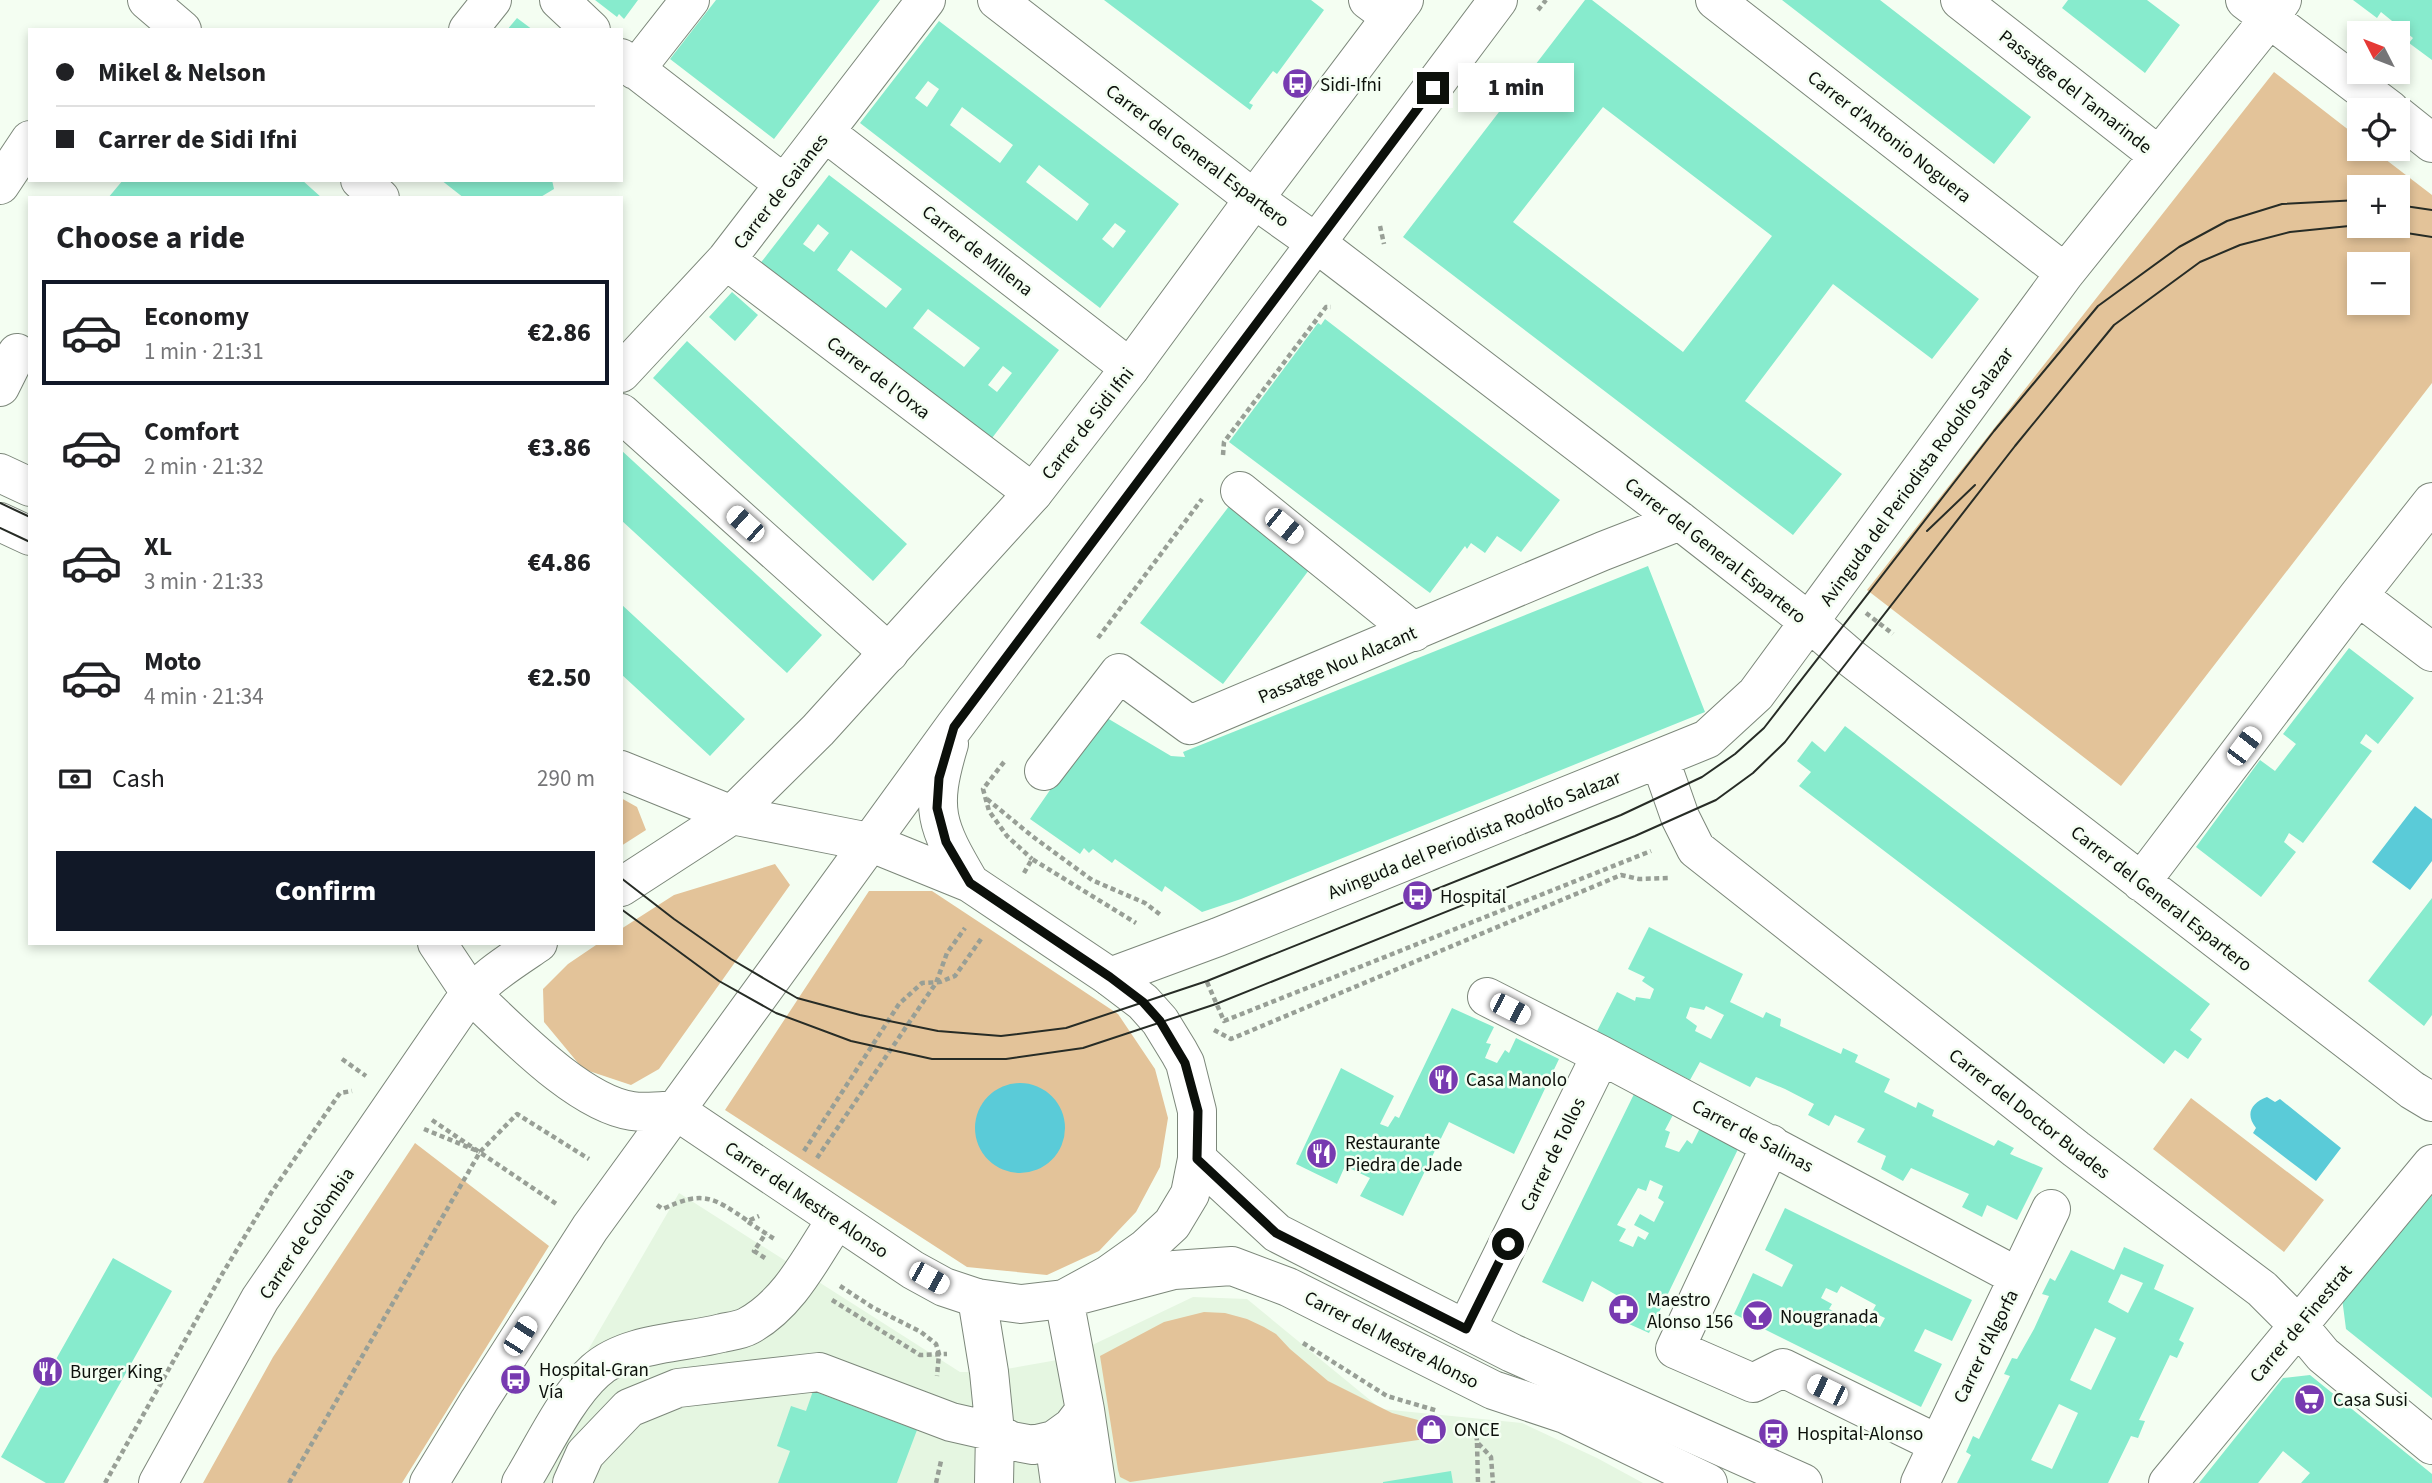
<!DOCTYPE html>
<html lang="en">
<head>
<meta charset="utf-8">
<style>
	:root { --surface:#fff; --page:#f2f2f2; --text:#202124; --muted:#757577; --line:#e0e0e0; --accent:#111827 }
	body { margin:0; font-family:"Source Sans 3",sans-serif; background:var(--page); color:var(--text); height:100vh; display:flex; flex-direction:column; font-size:26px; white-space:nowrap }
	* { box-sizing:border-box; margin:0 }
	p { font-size:23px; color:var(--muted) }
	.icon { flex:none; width:38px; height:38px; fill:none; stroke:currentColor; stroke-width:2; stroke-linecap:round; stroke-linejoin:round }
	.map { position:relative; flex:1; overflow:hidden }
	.panel { position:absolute; left:28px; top:196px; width:595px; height:749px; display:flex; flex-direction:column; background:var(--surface); border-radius:0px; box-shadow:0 4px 10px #0003 }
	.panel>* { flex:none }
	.guide { position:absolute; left:28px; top:28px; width:595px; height:154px; border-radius:0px; box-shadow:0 4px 10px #0003; display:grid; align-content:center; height:154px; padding:0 28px; background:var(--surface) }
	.needle { width:46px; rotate:312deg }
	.tools { position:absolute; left:2347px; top:21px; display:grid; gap:14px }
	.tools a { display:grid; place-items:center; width:63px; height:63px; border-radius:0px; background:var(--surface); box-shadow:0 4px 10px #0003; font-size:35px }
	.end { position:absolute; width:32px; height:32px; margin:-16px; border:9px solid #0c100b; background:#fff; box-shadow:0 0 0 4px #fff }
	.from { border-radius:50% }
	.bubble { position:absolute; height:49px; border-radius:0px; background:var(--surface); box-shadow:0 4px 10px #0003; font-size:23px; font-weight:800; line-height:49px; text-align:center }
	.car { position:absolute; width:21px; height:42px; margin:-21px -10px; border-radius:9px; box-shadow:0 0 5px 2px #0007; background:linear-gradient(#fff 24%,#345 0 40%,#fff 0 76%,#345 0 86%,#fff 0) }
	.guide b { display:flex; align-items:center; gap:24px; height:66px; font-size:26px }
	.guide b+b { border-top:2px solid var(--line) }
	.guide i { width:18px; height:18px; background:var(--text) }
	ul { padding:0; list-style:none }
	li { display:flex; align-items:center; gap:21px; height:105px; margin:0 14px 10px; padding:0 14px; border:4px solid transparent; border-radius:0px }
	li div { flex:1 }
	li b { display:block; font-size:26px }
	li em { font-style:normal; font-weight:800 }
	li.current { border-color:var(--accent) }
	li>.icon { width:63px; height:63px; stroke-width:1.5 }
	h2 { padding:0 28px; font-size:32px; line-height:84px }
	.pay { display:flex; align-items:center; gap:18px; height:77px; padding:0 28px; font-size:26px }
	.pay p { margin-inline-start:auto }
	.action { display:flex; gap:14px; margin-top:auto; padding:14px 28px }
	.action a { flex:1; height:80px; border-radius:0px; background:var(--accent); color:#fff; font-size:28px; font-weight:800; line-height:80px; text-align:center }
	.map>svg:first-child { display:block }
	.built { fill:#e5f6e1 }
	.green { fill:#e3c399; fill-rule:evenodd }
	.water { fill:#5acbd8 }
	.building { fill:#87ebcd; fill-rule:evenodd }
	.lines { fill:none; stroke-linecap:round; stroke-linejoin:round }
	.minor-casing { stroke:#7c877a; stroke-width:40 }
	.major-casing { stroke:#7c877a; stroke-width:40 }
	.path { stroke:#989f96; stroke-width:4.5; stroke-dasharray:5 3.5; stroke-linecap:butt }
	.minor { stroke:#fff; stroke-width:38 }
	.major { stroke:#fff; stroke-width:38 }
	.tram { stroke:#272c26; stroke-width:2 }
	.route { stroke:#0c100b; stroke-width:9 }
	.labels { text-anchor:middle; stroke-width:5; stroke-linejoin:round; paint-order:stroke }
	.poi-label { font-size:19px; fill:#0c100b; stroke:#f4fef2; text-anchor:start }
	.street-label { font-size:19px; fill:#0c100b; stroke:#f4fef2 }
</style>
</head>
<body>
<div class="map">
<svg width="2432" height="1483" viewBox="0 0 2432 1483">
	<rect width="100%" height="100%" fill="#f4fef2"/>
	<!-- built -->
	<path class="built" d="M679,1193l281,179h29l74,-13 130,-62 54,2 134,110 141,14 75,35 46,25h-1132z"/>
	<!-- green -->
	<path class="green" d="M2274,72l85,66v11h13l60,46v188l-311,403 -254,-196zM2359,187h39v39h-39zM2359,264h39v39h-39z
		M621,798l16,9 9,23 -25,16z
		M775,864l15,21 -131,184 -28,16 -48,-16 -39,-47 -1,-33 25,-25 31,-21h22v-14l53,-34z
		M869,891h63l186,123 37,55 13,49 -8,49 -24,45 -37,39 -52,24 -80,-8 -242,-157z
		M2191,1098l133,102 -40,52 -131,-103z
		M415,1143l134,103 -147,237h-199l70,-126z
		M1204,1312l21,1 22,6 17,8 12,7 14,15 38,32 64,32 26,7 14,18 -302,44 -10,-5 -2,-7 -18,-114 64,-34z"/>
	<!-- water -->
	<path class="water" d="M2415,806l17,13v42l-22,29 -38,-28z
		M975 1128a45 45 0 1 1 90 0a45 45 0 1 1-90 0Z
		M2267,1097l8,5 5,-3 61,49 -25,33 -63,-48 3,-5c-11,-14 -5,-25 11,-31z"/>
	<!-- building -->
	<path class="building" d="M595,0h43l-14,19 -5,-5 -2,3z
		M716,0h164l-106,139 -104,-80z
		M1104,0h207l13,10 -47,64 -4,-3 -24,32 4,2 -3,5z
		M1585,0h7l387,299 -47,60 -99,-75 -88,117 97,73 -49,61 -390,-298zM1603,107l169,129 -89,116 -170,-130z
		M1782,0h98l151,117 -37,47z
		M2068,0h79l33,25 -35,48 -83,-65z
		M2353,0h79v60l-23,-17 4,-5 -32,-26 -4,6z
		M517,18l16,12h-26z
		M939,21l240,183 -79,104 -240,-185zM928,81l11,8 -12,18 -12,-9zM962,107l51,38 -13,18 -50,-38zM1039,165l50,39 -12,17 -51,-39zM1115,223l11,8 -13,17 -11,-9z
		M829,175l230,175 -70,92 -230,-177zM818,224l11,9 -15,19 -11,-8zM851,250l51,39 -16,19 -49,-38zM928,309l52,39 -16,19 -51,-39zM1003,366l9,7 -15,19 -9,-7z
		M123,180h179l20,18h-214z
		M441,180h111l2,9 -15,9h-75z
		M732,292l26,23 -23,26 -26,-24z
		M1325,319l235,181 -39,52 -24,-16 -12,17 -14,-10 -4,6 -2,-3 -35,47 -201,-151 89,-119 3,2z
		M687,341l220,203 -34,37 -220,-203z
		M621,450l201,185 -35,38 -166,-153z
		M1233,501l82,61 -92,122 -83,-61z
		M1648,566l57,146 -464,187 -39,13 -37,-26 -3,6 -47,-33 -3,4 -19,-14 -4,4 -5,-5 -4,6 -50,-35 72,-104 69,41 14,1 -2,-5z
		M621,604l124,115 -35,37 -89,-82z
		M2349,648l65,50 -36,46 -12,-10 -6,9 12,8 -69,92 -14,-10 -5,9 12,10 -35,45 -65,-50 64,-87 15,11 21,-27 -13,-10z
		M1845,726l365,278 -20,26 12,9 -14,20 -13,-9 -11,14 -365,-278 12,-14 -14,-11 15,-20 13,11z
		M2432,898v117l-8,11 -56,-45z
		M1649,927l94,47 -13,28 33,16 3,-6 15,7 -1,7 61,28 2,-6 15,7 -3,7 35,17 -6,13 32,16 2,-6 16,8 -2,6 62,30 4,-6 16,8 -4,6 33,14 -26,52 -30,-15 -5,12 -20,-10 7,-13 -58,-26 -8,13 -22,-12 5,-13 -29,-14 8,-13 -30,-14 -6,11 -21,-11 6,-11 -29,-15 -29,-12 -6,10 -50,-25 -10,18 -94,-47 21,-41 18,9 1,-4 14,2 4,-10 -12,-8 3,-4 -17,-8zM1706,1006l18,9 -13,24 -16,-8 2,-5 -11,-8 4,-11 14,3z
		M1452,1008l42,19 -8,16 5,1 -6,14 12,5 8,-13 4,3 7,-15 43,21 -45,95 -65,-32 -46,94 -43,-20 10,-18 -25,-12 -8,18 -41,-20 45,-96 53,28 -14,28 8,3 7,-11 4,2z
		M1634,1094l40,19 -9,17 5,2 -5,15 14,5 8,-12 5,4 9,-18 39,19 -91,188 -40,-18 9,-19 -26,-15 -9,21 -41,-20zM1650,1180l13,6 -5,12 6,4 -10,20 -14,-8 -6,11 15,8 -4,7 -7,-4 -5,11 -14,-6 7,-12 -9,-4 21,-37 8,3z
		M2432,1187v211l-86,-69 -4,-31z
		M1785,1208l187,92 -20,41 -27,-12 -11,22 28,13 -21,43 -187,-93 19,-41 29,14 11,-22 -28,-15zM1841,1286l35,19 -4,7 13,6 -5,9 -12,-6 -2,6 -37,-18 3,-5 -11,-6 5,-10 11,5z
		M2124,1247l40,18 -10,24 40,19 -15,32 5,3 -7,15 -7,-3 -31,65 6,1 -7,17 -7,-2 -23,47h-151l14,-28 -5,-3 7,-16 6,3 31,-63 -6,-2 8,-16 5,1 17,-30 15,-33 -7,-2 8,-16 5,3 16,-31 43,20zM2121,1274l22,9 -15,30 -20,-11zM2095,1328l21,10 -25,52 -21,-10zM2059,1404l19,9 -26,56 -21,-9z
		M113,1258l59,33 -108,192h-18l-45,-26z
		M2310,1375l122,99v9h-131l9,-10 -27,-22 -25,32h-59l84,-105z
		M813,1391l104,39 -20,53h-119l12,-32 -13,-5 14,-40 15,5z
		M1451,1471l2,12h-70v-1z"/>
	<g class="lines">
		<defs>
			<path id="minor" d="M147,0l35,30
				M559,0l32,30
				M997,0l257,199 62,44 364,278 128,100 43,37 561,432 20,12
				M1368,0l23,17
				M1715,0l350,273
				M1960,0l199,156
				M2245,0l145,110
				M468,30l24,-30
				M621,58l163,126
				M635,70l55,-70
				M2398,116l34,27
				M826,133l304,235
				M360,180l20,18
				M0,185l30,-45
				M726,260l307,233
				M621,373l105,-113 200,-260
				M0,387l17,-34
				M621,413l268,240
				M1240,491l174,141
				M0,522l30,14
				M2358,596l74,56
				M1660,760l20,57 16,32 380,300 186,140 36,36 25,30 109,90
				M1044,771l75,-98 71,52 413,-174 77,-30
				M2141,882l217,-286 74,-94
				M437,943l34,51
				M1110,977l108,-40 489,-198 49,-45 309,-421 204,-254 13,-19
				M1487,997l114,58 417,222
				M1771,1144l-96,205 78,34 30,-15 155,76
				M977,1298l12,74 6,60 -1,51
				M1466,1329l135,-274
				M1085,1410l11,73
				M1054,1440l6,43
				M521,1483c21,-34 45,-86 74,-112 32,-29 88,-28 127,-38 9,-2 19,-3 26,-7 41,-22 63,-68 88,-106
				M572,1483l13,-29 44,-46 49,-20 141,-16 132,50 44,10 16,9 22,4 21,-5 18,-13 13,-17 -21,-111 110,-29 58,-4 56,21 205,103 72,24 143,69
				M1920,1483l131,-274
				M2168,1483l264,-319"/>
			<path id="major" d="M0,473l30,14
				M949,744c-20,66 -13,81 21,139
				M621,887l111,-72 86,-85 215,-237 97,-125 124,-169 150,-199
				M471,994c39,36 107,109 161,117 13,2 29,0 43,-1l238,160 31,17 33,11 44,6 43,-5 44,-24 38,-27 26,-24 18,-30 7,-35v-48l-12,-48 -6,-11 -19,-31 -17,-19 -33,-25 -140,-94 -101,-41 -137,-27 -111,-45
				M1197,1159l80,74 235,120 291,130
				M158,1483l102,-184 201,-293c21,-27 49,-44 77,-63
				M429,1483l50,-82 111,-173 364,-501 544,-727"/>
		</defs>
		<!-- minor casing -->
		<use href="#minor" class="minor-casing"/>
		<!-- major casing -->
		<use href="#major" class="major-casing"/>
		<!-- path -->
		<path class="path" d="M1538,10l8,-10
			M1380,226l4,18
			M1223,455l1,-13 102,-135h5
			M1866,613l27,21
			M1098,638l104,-139
			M1004,762l-21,27 6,22 18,25 25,23
			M987,799l45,37 60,44 53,23 17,13
			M1024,873l8,-14 104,64
			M1207,982l17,39 427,-170
			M1214,1030l17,9 390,-164 18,4 30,-1
			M342,1059l24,17
			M432,1120l126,85
			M424,1129l56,23
			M804,1151l95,-147 23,-21 18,-1 15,-6 26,-37
			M817,1158l119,-175 11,-30 18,-25
			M657,1205l6,4c40,-19 50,-12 85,12l11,-5
			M748,1222l28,18
			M765,1258l-11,-7 12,-18
			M840,1286l32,21 49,25 15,12 3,10 -2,22
			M832,1300l88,55 27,-1
			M1303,1343l84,53 51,15
			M1476,1427l1,15 14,15 2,26
			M1477,1443l1,40
			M105,1483l116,-207 50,-83 69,-100 12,-2
			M289,1483l191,-331 37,-38 72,45
			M936,1483l5,-22"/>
		<!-- minor -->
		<use href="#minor" class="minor"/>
		<!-- major -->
		<use href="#major" class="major"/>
		<!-- tram -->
		<path class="tram" d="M2398,205l34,5
			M2362,226l70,11
			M0,503l30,14
			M0,528l30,14
			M1927,531l48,-46
			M621,878l53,41 57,40 66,39 63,17 78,16 63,5 65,-8 141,-47 414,-166 81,-38 33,-23 29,-26 230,-297 104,-125 81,-59 48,-26 55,-17 77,-4
			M621,909l98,72 57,32 75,28 81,18h74l77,-11 133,-44 419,-168 81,-36 37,-27 32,-31 230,-296 99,-121 86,-63 40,-17 50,-13 69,-7"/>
	</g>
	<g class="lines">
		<!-- route -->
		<path class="route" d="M1433,88l-479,639 -15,51 -2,30 9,34 24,41 140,94 33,25 17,19 25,42 13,48 -1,48 79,74 190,96 42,-85"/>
	</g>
	<!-- icons -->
	<defs>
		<symbol id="bus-disc" viewBox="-11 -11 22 22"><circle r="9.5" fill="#773ab0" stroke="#f4fef2"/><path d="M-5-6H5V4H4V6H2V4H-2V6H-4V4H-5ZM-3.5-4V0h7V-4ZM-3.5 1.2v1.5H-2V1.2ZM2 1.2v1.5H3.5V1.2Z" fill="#fff"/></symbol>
		<symbol id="restaurant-disc" viewBox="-11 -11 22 22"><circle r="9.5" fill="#773ab0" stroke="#f4fef2"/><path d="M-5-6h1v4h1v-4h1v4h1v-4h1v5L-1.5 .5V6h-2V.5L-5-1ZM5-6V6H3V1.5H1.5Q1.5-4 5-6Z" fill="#fff"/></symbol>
		<symbol id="pharmacy-disc" viewBox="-11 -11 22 22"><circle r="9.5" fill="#773ab0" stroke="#f4fef2"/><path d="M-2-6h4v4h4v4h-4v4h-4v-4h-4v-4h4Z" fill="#fff"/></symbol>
		<symbol id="bar-disc" viewBox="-11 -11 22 22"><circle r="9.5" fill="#773ab0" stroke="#f4fef2"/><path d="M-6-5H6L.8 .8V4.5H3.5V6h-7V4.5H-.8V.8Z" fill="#fff"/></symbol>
		<symbol id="supermarket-disc" viewBox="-11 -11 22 22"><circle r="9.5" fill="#773ab0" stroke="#f4fef2"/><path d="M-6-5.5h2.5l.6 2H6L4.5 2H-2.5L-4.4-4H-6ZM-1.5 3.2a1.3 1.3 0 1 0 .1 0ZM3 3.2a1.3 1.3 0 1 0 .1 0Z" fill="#fff"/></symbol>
		<symbol id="shop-disc" viewBox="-11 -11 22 22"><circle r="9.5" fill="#773ab0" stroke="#f4fef2"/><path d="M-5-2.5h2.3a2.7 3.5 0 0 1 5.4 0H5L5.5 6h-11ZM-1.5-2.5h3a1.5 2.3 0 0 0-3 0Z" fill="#fff"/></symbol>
	</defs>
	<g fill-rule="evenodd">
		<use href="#bus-disc" x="1280" y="66" width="35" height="35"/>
		<use href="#bus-disc" x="1400" y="878" width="35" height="35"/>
		<use href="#restaurant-disc" x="1426" y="1062" width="35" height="35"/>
		<use href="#restaurant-disc" x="1304" y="1136" width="35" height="35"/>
		<use href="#pharmacy-disc" x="1606" y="1292" width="35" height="35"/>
		<use href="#bar-disc" x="1740" y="1298" width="35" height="35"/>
		<use href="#restaurant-disc" x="30" y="1354" width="35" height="35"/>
		<use href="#bus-disc" x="498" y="1362" width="35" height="35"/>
		<use href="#supermarket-disc" x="2292" y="1382" width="35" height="35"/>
		<use href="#shop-disc" x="1414" y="1412" width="35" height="35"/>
		<use href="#bus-disc" x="1756" y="1416" width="35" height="35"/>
	</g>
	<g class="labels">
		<!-- poi labels -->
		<g class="poi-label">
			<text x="1320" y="91">Sidi-Ifni</text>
			<text x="1440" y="903">Hospital</text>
			<text x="1466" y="1086">Casa Manolo</text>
			<text x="1345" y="1149">Restaurante<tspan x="1345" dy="22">Piedra de Jade</tspan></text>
			<text x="1647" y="1306">Maestro<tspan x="1647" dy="22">Alonso 156</tspan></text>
			<text x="1780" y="1323">Nougranada</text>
			<text x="539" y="1376">Hospital-Gran<tspan x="539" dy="22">Vía</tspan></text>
			<text x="70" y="1378">Burger King</text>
			<text x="2333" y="1406">Casa Susi</text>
			<text x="1454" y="1436">ONCE</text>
			<text x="1797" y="1440">Hospital-Alonso</text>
		</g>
		<!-- street labels -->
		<g class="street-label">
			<text transform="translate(2076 91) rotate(38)" y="7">Passatge del Tamarinde</text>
			<text transform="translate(1890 136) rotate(38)" y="7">Carrer d'Antonio Noguera</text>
			<text transform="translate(1198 155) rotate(37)" y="7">Carrer del General Espartero</text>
			<text transform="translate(780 191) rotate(-52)" y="7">Carrer de Gaianes</text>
			<text transform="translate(978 250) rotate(38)" y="7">Carrer de Millena</text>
			<text transform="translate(879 377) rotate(37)" y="7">Carrer de l'Orxa</text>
			<text transform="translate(1087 423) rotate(-52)" y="7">Carrer de Sidi Ifni</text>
			<text transform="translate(1916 476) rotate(-54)" y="7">Avinguda del Periodista Rodolfo Salazar</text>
			<text transform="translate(1716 550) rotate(38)" y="7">Carrer del General Espartero</text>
			<text transform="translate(1337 664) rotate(-23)" y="7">Passatge Nou Alacant</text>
			<text transform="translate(1474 834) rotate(-22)" y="7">Avinguda del Periodista Rodolfo Salazar</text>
			<text transform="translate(2162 898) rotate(38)" y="7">Carrer del General Espartero</text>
			<text transform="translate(2030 1113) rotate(38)" y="7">Carrer del Doctor Buades</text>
			<text transform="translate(1753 1135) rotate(28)" y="7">Carrer de Salinas</text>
			<text transform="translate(1552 1154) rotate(-64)" y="7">Carrer de Tollos</text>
			<text transform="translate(807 1199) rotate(34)" y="7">Carrer del Mestre Alonso</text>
			<text transform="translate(306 1233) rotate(-56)" y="7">Carrer de Colòmbia</text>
			<text transform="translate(2300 1323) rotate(-50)" y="7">Carrer de Finestrat</text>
			<text transform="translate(1392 1339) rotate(27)" y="7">Carrer del Mestre Alonso</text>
			<text transform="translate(1985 1346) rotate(-64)" y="7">Carrer d'Algorfa</text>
		</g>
	</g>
</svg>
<div class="tools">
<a><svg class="needle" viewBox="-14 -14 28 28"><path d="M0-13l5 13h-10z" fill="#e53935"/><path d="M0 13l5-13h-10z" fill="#757577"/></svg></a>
<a><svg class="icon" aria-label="locate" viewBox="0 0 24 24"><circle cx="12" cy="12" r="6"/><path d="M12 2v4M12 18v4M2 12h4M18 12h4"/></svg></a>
<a>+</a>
<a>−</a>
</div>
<i class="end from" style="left:1508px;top:1244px"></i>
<i class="end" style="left:1433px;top:88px"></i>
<div class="bubble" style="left:1458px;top:63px;width:116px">1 min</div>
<i class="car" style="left:745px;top:524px;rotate:312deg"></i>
<i class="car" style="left:1284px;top:526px;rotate:129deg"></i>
<i class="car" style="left:2244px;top:746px;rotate:37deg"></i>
<i class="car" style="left:1510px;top:1009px;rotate:117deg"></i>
<i class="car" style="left:929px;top:1278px;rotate:119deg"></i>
<i class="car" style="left:520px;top:1336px;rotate:33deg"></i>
<i class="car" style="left:1827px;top:1390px;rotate:296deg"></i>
<div class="guide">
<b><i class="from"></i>Mikel &amp; Nelson</b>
<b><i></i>Carrer de Sidi Ifni</b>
</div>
<section class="panel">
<h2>Choose a ride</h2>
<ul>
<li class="current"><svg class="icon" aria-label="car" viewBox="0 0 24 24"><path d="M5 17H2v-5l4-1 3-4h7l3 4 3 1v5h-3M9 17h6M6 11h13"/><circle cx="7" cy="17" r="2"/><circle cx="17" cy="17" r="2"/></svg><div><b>Economy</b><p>1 min · 21:31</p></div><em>€2.86</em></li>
<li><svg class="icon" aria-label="car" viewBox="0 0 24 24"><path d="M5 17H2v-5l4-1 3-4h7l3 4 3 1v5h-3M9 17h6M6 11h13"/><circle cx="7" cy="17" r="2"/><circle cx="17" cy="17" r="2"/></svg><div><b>Comfort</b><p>2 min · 21:32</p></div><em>€3.86</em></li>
<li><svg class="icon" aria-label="car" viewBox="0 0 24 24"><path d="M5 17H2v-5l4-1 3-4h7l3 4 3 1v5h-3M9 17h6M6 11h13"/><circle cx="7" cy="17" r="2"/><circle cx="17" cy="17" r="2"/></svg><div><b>XL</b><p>3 min · 21:33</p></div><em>€4.86</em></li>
<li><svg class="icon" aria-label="car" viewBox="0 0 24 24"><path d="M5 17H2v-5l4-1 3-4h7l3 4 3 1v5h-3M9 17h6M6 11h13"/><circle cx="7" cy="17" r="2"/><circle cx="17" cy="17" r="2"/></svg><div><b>Moto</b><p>4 min · 21:34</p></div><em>€2.50</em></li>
</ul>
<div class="pay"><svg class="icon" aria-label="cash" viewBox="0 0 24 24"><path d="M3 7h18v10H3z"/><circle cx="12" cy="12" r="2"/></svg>Cash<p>290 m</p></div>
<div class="action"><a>Confirm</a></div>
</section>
</div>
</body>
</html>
